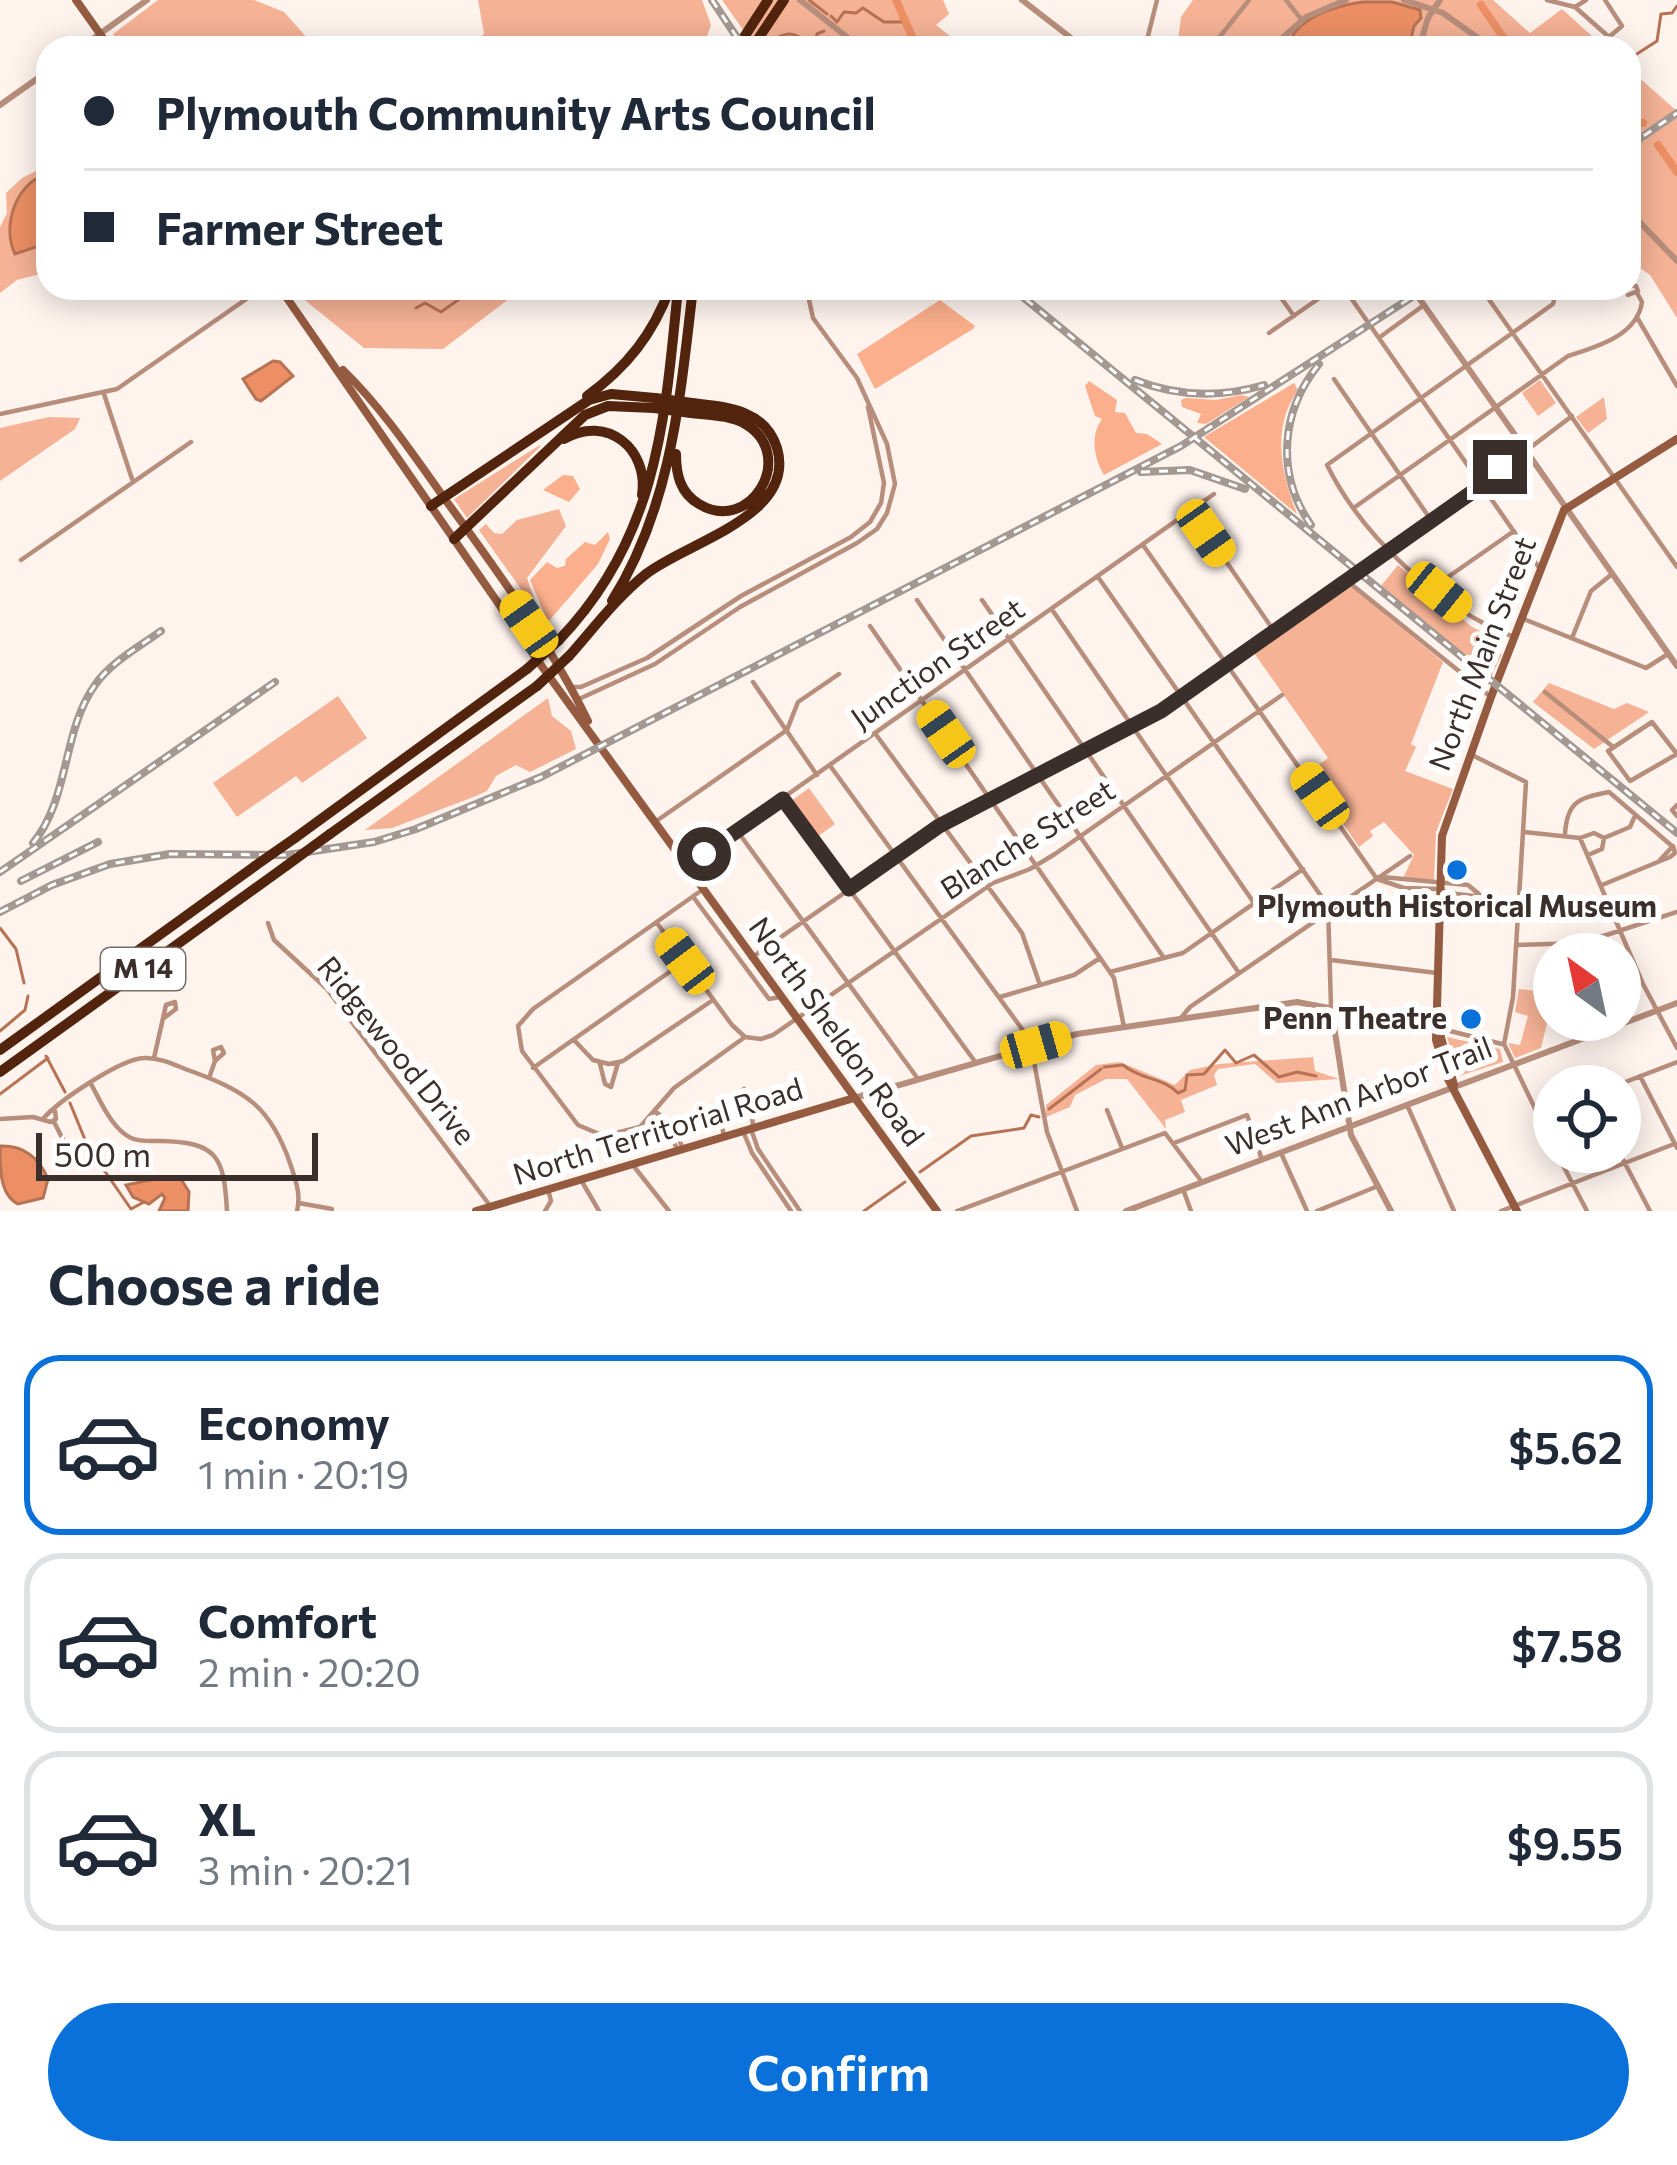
<!DOCTYPE html>
<html lang="en">
<head>
<meta charset="utf-8">
<style>
	:root { --surface:#fff; --page:#f2f2f3; --text:#1f2937; --muted:#747a83; --line:#e0e1e3; --accent:#0971d9 }
	body { margin:0; font-family:Commissioner,sans-serif; background:var(--page); color:var(--text); height:100vh; display:flex; flex-direction:column; font-size:45px; white-space:nowrap }
	* { box-sizing:border-box; margin:0 }
	p { font-size:39px; color:var(--muted) }
	.icon { flex:none; width:66px; height:66px; fill:none; stroke:currentColor; stroke-width:2; stroke-linecap:round; stroke-linejoin:round }
	.map { position:relative; height:1211px; overflow:hidden }
	.drawer { display:flex; flex-direction:column; background:var(--surface); flex:1 }
	.drawer>* { flex:none }
	.hud { position:absolute; left:36px; top:36px; width:1605px; height:264px; border-radius:36px; box-shadow:0 6px 30px #0003; display:grid; align-content:center; height:264px; padding:0 48px; background:var(--surface) }
	.needle { width:78px; rotate:327deg }
	.controls { position:absolute; left:1533px; top:933px; display:grid; gap:24px }
	.controls a { display:grid; place-items:center; width:108px; height:108px; border-radius:50%; background:var(--surface); box-shadow:0 6px 30px #0003; font-size:60px }
	.scale { position:absolute; left:36px; bottom:30px; width:282px; box-sizing:border-box; padding-left:12px; border:6px solid #3a2f2a; border-top:0; font-size:33px; line-height:42px; white-space:nowrap; color:#3a2f2a; -webkit-text-stroke:9px #fff; paint-order:stroke }
	.end { position:absolute; width:54px; height:54px; margin:-27px; border:15px solid #3a2f2a; background:#fff; box-shadow:0 0 0 6px #fff }
	.from { border-radius:50% }
	.car { position:absolute; width:36px; height:72px; margin:-36px -18px; border-radius:15px; box-shadow:0 0 9px 3px #0007; background:linear-gradient(#f5c518 24%,#345 0 40%,#f5c518 0 76%,#345 0 86%,#f5c518 0) }
	.hud b { display:flex; align-items:center; gap:42px; height:114px; font-size:45px }
	.hud b+b { border-top:3px solid var(--line) }
	.hud i { width:30px; height:30px; background:var(--text) }
	ul { padding:0; list-style:none }
	li { display:flex; align-items:center; gap:36px; height:180px; margin:0 24px 18px; padding:0 24px; border:6px solid var(--line); border-radius:36px }
	li div { flex:1 }
	li b { display:block; font-size:45px }
	li em { font-style:normal; font-weight:600 }
	li.selected { border-color:var(--accent) }
	li>.icon { width:108px; height:108px; stroke-width:1.5 }
	h2 { padding:0 48px; font-size:54px; line-height:144px }
	.button { display:flex; gap:24px; margin-top:auto; padding:24px 48px }
	.button a { flex:1; height:138px; border-radius:72px; background:var(--accent); color:#fff; font-size:48px; font-weight:600; line-height:138px; text-align:center }
	.map>svg:first-child { display:block }
	.green { fill:#f5b295 }
	.forest { fill:#fbaf8c }
	.water { fill:#ec8f64; stroke:#b77253; stroke-width:3 }
	.lines { fill:none; stroke-linecap:round; stroke-linejoin:round }
	.stream { stroke:#b77253; stroke-width:3 }
	.river { stroke:#ec8f64; stroke-width:8 }
	.minor { stroke:#b78d7b; stroke-width:4.5 }
	.tertiary { stroke:#b78d7b; stroke-width:6 }
	.secondary { stroke:#955b40; stroke-width:8 }
	.motorway { stroke:#52240d; stroke-width:10 }
	.rail-casing { stroke:#a39892; stroke-width:8 }
	.rail { stroke:#fff; stroke-width:3; stroke-dasharray:9; stroke-linecap:butt }
	.motorway-bridge { stroke:#52240d; stroke-width:10 }
	.route { stroke:#3a2f2a; stroke-width:15 }
	.poi-dot { fill:#0971d9; stroke:#fff; stroke-width:4.5 }
	.labels { text-anchor:middle; stroke-width:12; stroke-linejoin:round; paint-order:stroke }
	.shield { fill:#fff; stroke:#756d6a; stroke-width:3 }
	.shield-label { font-size:27px; font-weight:bold; fill:#3a2f2a }
	.street-label { font-size:30px; fill:#3a2f2a; stroke:#fff }
	.poi-label { font-size:30px; font-weight:bold; fill:#3a2f2a; stroke:#fff }
</style>
</head>
<body>
<div class="map">
<svg width="1677" height="1211" viewBox="0 0 1677 1211">
	<rect width="100%" height="100%" fill="#fef3ed"/>
	<!-- green -->
	<path class="green" d="M158,0h96l30,12 32,36h-194l-9,-14z
		M478,0h224l9,25 -8,23h-229l10,-15z
		M722,0h221l6,14 -13,11 29,23h-209z
		M1193,0h300l37,33 32,-24 43,39h-428l4,-31z
		M1629,69l48,42v207l-27,-43 -21,-15z
		M48,165v11c-29,6 -38,36 -39,63l11,14 28,-10v29l-31,8 -17,13v-66l7,-14 -1,-20 16,-15z
		M290,288h233l-80,61 -79,-1z
		M1540,380l16,23 -18,13 -16,-23z
		M1604,397l3,22 -19,14 -12,-16z
		M49,417l31,1 -5,11 -75,52v-53z
		M540,445v2l-73,71 -13,-19z
		M559,509l7,17 -39,52 7,20 -6,1 -49,-69 7,-6 8,9 8,1 15,-14z
		M1398,565l74,62 12,6 -4,13 22,8 -11,23 -110,-91z
		M1348,583l95,79 -32,82 5,3 -11,24 48,18 -17,43 -2,48 -31,-2 11,-23 -30,-33 -14,9 3,5 -14,11 -51,-74 20,-15 -76,-108z
		M1549,683l65,26 13,-6 22,9 -55,37 -61,-47z
		M338,696l29,42 -65,45 -6,-7 -59,41 -24,-34z
		M548,698l4,18 19,15 5,18 -46,23 -14,-7 -20,11 -9,15 -11,5 -84,32 -27,2z
		M809,788l26,36 -18,13 -26,-36z
		M1519,989l35,4v24l-6,2 -7,29 -26,10 -7,-15 12,2 8,-29 -13,-4z
		M1447,1037l53,12 3,13 -44,14z
		M1313,1057l2,14 24,8 -62,4 -22,-19 -37,5 -4,6 3,10 -36,15 4,12 -20,8 1,9 -39,-50h-21l-31,16 -5,12 -24,10v-12l50,-40 24,-3 55,23 15,-15 29,-6z"/>
	<!-- forest -->
	<path class="forest" d="M940,300l35,26 -2,3 -98,60 -18,-35z
		M1089,381l28,19 -2,12 10,1 11,20 11,1 15,10 -58,31c-10,-16 -14,-40 -2,-56l-7,-3 -10,-30z
		M1294,383l4,7c-27,38 -17,83 -1,124l-93,-77z
		M1241,395l8,2 -43,27 -9,-1 4,-9 -19,-7 -1,-7 5,-2 30,2z
		M563,475l10,1 7,13 -11,13 -26,-12z
		M608,532l2,7 -12,25 -50,58 -18,-42 17,-18 10,6 8,-2 1,-7 19,-17 10,3z"/>
	<!-- water -->
	<path class="water" d="M1363,2h29l28,8 1,8 -7,8 -5,22h-121c5,-30 49,-43 75,-46z
		M42,176h6v67l-33,11c-13,-27 0,-67 27,-78z
		M273,361l7,1 13,14 -32,25 -5,-2 -13,-20z
		M0,1146c24,-1 39,12 48,33l-5,19 -25,6c-18,-9 -18,-34 -18,-58z
		M155,1179h26l8,13 -1,19h-29l6,-13 -3,-4 -13,10 -16,-7 -7,-12z"/>
	<g class="lines">
		<!-- stream -->
		<path class="stream" d="M809,0l18,14
			M831,16l6,6 7,-10 12,1 7,-5 21,14h22
			M768,48c8,-15 27,-20 38,-4
			M804,48l2,-4 9,-2 2,-8 7,-3
			M1629,59l28,-18 4,-27 11,-1 5,-7
			M416,308l9,-5 16,9 27,-19 22,-5
			M0,928l16,21 8,34
			M0,1031l25,-21 3,-14
			M46,1056l19,36
			M1104,1067l19,-2c18,15 41,13 55,28l7,-3 2,-15 17,-1 21,-24 11,13 18,-8 25,22 18,-5 19,4
			M0,1094l48,-36
			M70,1103l18,44 43,62 13,-7
			M1049,1109l52,-40
			M920,1172l51,-36 53,-8 7,-13 8,2
			M864,1211l41,-29"/>
		<!-- river -->
		<path class="river" d="M896,0l21,48
			M1481,5l22,32 14,11
			M1629,119l14,4
			M1658,145l19,27"/>
		<!-- minor -->
		<path class="minor" d="M1286,0l15,19
			M1547,0l28,7
			M1586,0l-11,7 34,30 13,-11 -17,-26
			M1145,48l12,-48
			M1217,48l1,-9 31,-39
			M1274,288l20,28
			M1344,288l196,281
			M1481,288l196,279
			M1628,295l10,-4 -2,-5 -7,-1
			M1638,319l39,67
			M1269,333l65,-45
			M1380,337l44,-32
			M1334,379l97,141
			M104,394l28,85
			M0,414l117,-25 145,-101
			M1355,507l213,-151c28,-9 69,-20 74,-54l-5,-9
			M1192,512l82,119
			M1143,545l234,334
			M21,560l170,-118
			M1098,577l230,329 3,101
			M1346,580l145,117
			M1435,586l79,-55
			M917,600l247,358
			M982,600l257,373
			M1053,611l201,292
			M1521,618l125,50 22,-14
			M870,626l244,352 10,49
			M1514,637c-74,-28 -152,-101 -187,-172l226,-161 2,-7 -6,-9
			M1572,638l19,-47 21,-17
			M753,682l64,93
			M573,687h8l66,-29 94,-62 110,-59 19,-15 11,-19 3,-20 -16,-76
			M1545,692l67,54
			M579,699l76,-35 85,-57 117,-64 20,-14 10,-16 8,-29 -8,-40 -30,-66 -44,-60 -6,-27
			M1652,722l25,32 -47,27 -22,-30z
			M877,736l145,197 18,52
			M1470,754l56,28 -13,215 -9,47 50,104
			M831,767l199,273 17,92 30,79
			M785,801l191,262
			M1677,805l-5,5 5,6
			M655,822l132,-92 11,-28 41,-28
			M738,832l180,247
			M1523,832l57,6 63,146 34,64
			M1565,834c2,-32 13,-36 44,-42l63,54
			M1580,838l14,-5 10,5 -2,11 -14,6
			M1604,838l26,-11 4,-9
			M689,864l525,-370
			M1382,877l86,8 12,10
			M1377,879l27,9 36,1 8,4 69,8
			M1602,885l68,-28 5,-4 -2,-7 -13,14
			M702,890l-169,119 -15,17 4,25 56,74 26,11 36,-9 34,-39 71,-51 16,2 12,-4 220,-152 37,-14 25,-15 227,-159
			M694,898l75,101 11,-2
			M268,923l6,17 53,49 164,218
			M657,923l75,102 13,12
			M1516,945l66,-2 95,-31
			M751,958l188,-131 222,-116 320,-226 91,-69
			M1331,960l106,13
			M1110,972l73,-19 120,-84
			M1000,997l74,-22 26,-17
			M1180,1019l10,-12 220,-151
			M1438,1028l64,16
			M574,1040l19,20 16,4 14,-3 90,-61
			M154,1058l12,-53 9,-3 1,7 -12,9
			M600,1064l5,20 6,3 7,-24
			M533,1068l152,-107
			M1640,1076l37,72
			M209,1078l6,-17 -2,-11 8,-3 3,6 -9,8
			M91,1084c10,18 21,45 40,54 10,4 20,3 29,3 58,1 64,16 67,70
			M1615,1086l62,-24
			M1407,1105l47,106
			M1107,1110l15,38
			M656,1112l17,13 10,24
			M656,1112l21,36
			M1537,1115l17,-6
			M0,1119l33,-2 18,5 5,-3 -1,-8
			M43,1119c14,-17 77,-60 101,-61 15,-1 31,7 44,12 58,21 83,36 103,96 5,16 10,28 6,45
			M54,1122l18,35
			M751,1129l7,20 42,62
			M743,1131l9,22 39,58
			M724,1137l-5,-29 25,-19 6,8 3,29
			M1174,1143l73,-28 15,45
			M1556,1152l31,59
			M1619,1152l31,59
			M1281,1153l26,58
			M632,1164l37,47
			M581,1180l18,31
			M1183,1189l8,22
			M299,1203l33,6
			M545,1211l6,-10 -3,-12
			M957,1211l208,-78 37,49
			M1317,1211l61,-25
			M1501,1211l173,-67"/>
		<!-- tertiary -->
		<path class="tertiary" d="M800,0l61,48
			M1022,0l62,48
			M1404,0l39,13 49,35
			M80,48l67,-48
			M1271,48l35,-31 40,-17
			M1419,48l9,-30 12,-18
			M0,105l48,-34
			M1629,211l48,50
			M1412,288l265,378
			M1331,1007l20,128 40,76
			M854,1098l223,-64 220,-32 139,26
			M1126,1211l551,-208"/>
		<!-- secondary -->
		<path class="secondary" d="M76,0l34,48
			M280,288l263,380 394,543
			M343,370c40,39 72,87 104,132 52,71 102,140 141,219
			M1439,1030l15,55
			M476,1211l378,-113
			M1517,1211l-69,-132 -12,-39 6,-204 49,-139 73,-187 113,-71"/>
		<!-- motorway -->
		<path class="motorway" d="M737,48l31,-48
			M752,48l32,-48
			M587,396c40,-29 66,-62 83,-108
			M564,439c43,-25 85,10 78,56
			M676,454c0,20 4,39 23,50 51,31 98,-47 48,-79 -16,-10 -38,-10 -56,-12
			M431,506l158,-106 22,-6 44,4
			M454,539l131,-124 23,-9 46,2
			M612,601c60,-96 68,-204 81,-313
			M559,640c98,-102 106,-218 119,-352
			M569,656c24,-27 48,-59 77,-82 41,-32 151,-58 131,-126 -12,-39 -51,-41 -85,-45
			M330,834l207,-148
			M295,838l232,-169
			M0,1050l255,-184
			M0,1072l286,-206"/>
		<defs>
			<path id="rail" d="M712,0l32,48
				M1629,146l48,-33
				M1012,288l665,545
				M1135,380c43,17 85,18 129,5
				M1141,472l49,-2 55,19
				M1311,525c-35,-50 -31,-113 8,-161
				M33,843c37,-45 29,-112 62,-158 16,-23 44,-38 66,-54
				M0,872l275,-190
				M21,881l77,-39
				M0,912l52,-27 58,-21 60,-10 117,1 87,-13 42,-13 125,-52 640,-331 245,-158"/>
		</defs>
		<!-- rail casing -->
		<use href="#rail" class="rail-casing"/>
		<!-- rail -->
		<use href="#rail" class="rail"/>
		<!-- motorway-bridge -->
		<path class="motorway-bridge" d="M655,398l37,5
			M654,408l37,5
			M527,669l32,-29
			M537,686l32,-30
			M255,866l40,-28
			M286,866l44,-32"/>
	</g>
	<g class="lines">
		<!-- route -->
		<path class="route" d="M704,854l79,-55 66,90 90,-63 222,-115 317,-223 22,-21"/>
	</g>
	<!-- markers -->
	<g class="poi-dot">
		<circle cx="1457" cy="870" r="12"/>
		<circle cx="1471" cy="1019" r="12"/>
	</g>
	<g class="labels">
		<!-- shield labels -->
		<rect class="shield" x="101" y="948" width="84" height="42" rx="9"/>
		<g class="shield-label">
			<text x="143" y="978">M 14</text>
		</g>
		<!-- street labels -->
		<g class="street-label">
			<text transform="translate(1483 654) rotate(-69)" y="10">North Main Street</text>
			<text transform="translate(938 664) rotate(-35)" y="10">Junction Street</text>
			<text transform="translate(1028 840) rotate(-32)" y="10">Blanche Street</text>
			<text transform="translate(836 1032) rotate(54)" y="10">North Sheldon Road</text>
			<text transform="translate(396 1051) rotate(51)" y="10">Ridgewood Drive</text>
			<text transform="translate(1359 1097) rotate(-21)" y="10">West Ann Arbor Trail</text>
			<text transform="translate(658 1132) rotate(-17)" y="10">North Territorial Road</text>
		</g>
		<!-- poi labels -->
		<g class="poi-label">
			<text x="1457" y="917">Plymouth Historical Museum</text>
			<text x="1447" y="1029" text-anchor="end">Penn Theatre</text>
		</g>
	</g>
</svg>
<div class="controls">
<a><svg class="needle" viewBox="-14 -14 28 28"><path d="M0-13l5 13h-10z" fill="#e53935"/><path d="M0 13l5-13h-10z" fill="#747a83"/></svg></a>
<a><svg class="icon" aria-label="locate" viewBox="0 0 24 24"><circle cx="12" cy="12" r="6"/><path d="M12 2v4M12 18v4M2 12h4M18 12h4"/></svg></a>
</div>
<div class="scale">500 m</div>
<i class="end from" style="left:704px;top:854px"></i>
<i class="end" style="left:1500px;top:467px"></i>
<i class="car" style="left:1206px;top:533px;rotate:145deg"></i>
<i class="car" style="left:1439px;top:592px;rotate:129deg"></i>
<i class="car" style="left:529px;top:624px;rotate:325deg"></i>
<i class="car" style="left:946px;top:734px;rotate:325deg"></i>
<i class="car" style="left:1320px;top:796px;rotate:325deg"></i>
<i class="car" style="left:685px;top:961px;rotate:323deg"></i>
<i class="car" style="left:1036px;top:1045px;rotate:74deg"></i>
<div class="hud">
<b><i class="from"></i>Plymouth Community Arts Council</b>
<b><i></i>Farmer Street</b>
</div>
</div>
<section class="drawer">
<h2>Choose a ride</h2>
<ul>
<li class="selected"><svg class="icon" aria-label="car" viewBox="0 0 24 24"><path d="M5 17H2v-5l4-1 3-4h7l3 4 3 1v5h-3M9 17h6M6 11h13"/><circle cx="7" cy="17" r="2"/><circle cx="17" cy="17" r="2"/></svg><div><b>Economy</b><p>1 min · 20:19</p></div><em>$5.62</em></li>
<li><svg class="icon" aria-label="car" viewBox="0 0 24 24"><path d="M5 17H2v-5l4-1 3-4h7l3 4 3 1v5h-3M9 17h6M6 11h13"/><circle cx="7" cy="17" r="2"/><circle cx="17" cy="17" r="2"/></svg><div><b>Comfort</b><p>2 min · 20:20</p></div><em>$7.58</em></li>
<li><svg class="icon" aria-label="car" viewBox="0 0 24 24"><path d="M5 17H2v-5l4-1 3-4h7l3 4 3 1v5h-3M9 17h6M6 11h13"/><circle cx="7" cy="17" r="2"/><circle cx="17" cy="17" r="2"/></svg><div><b>XL</b><p>3 min · 20:21</p></div><em>$9.55</em></li>
</ul>
<div class="button"><a>Confirm</a></div>
</section>
</body>
</html>
